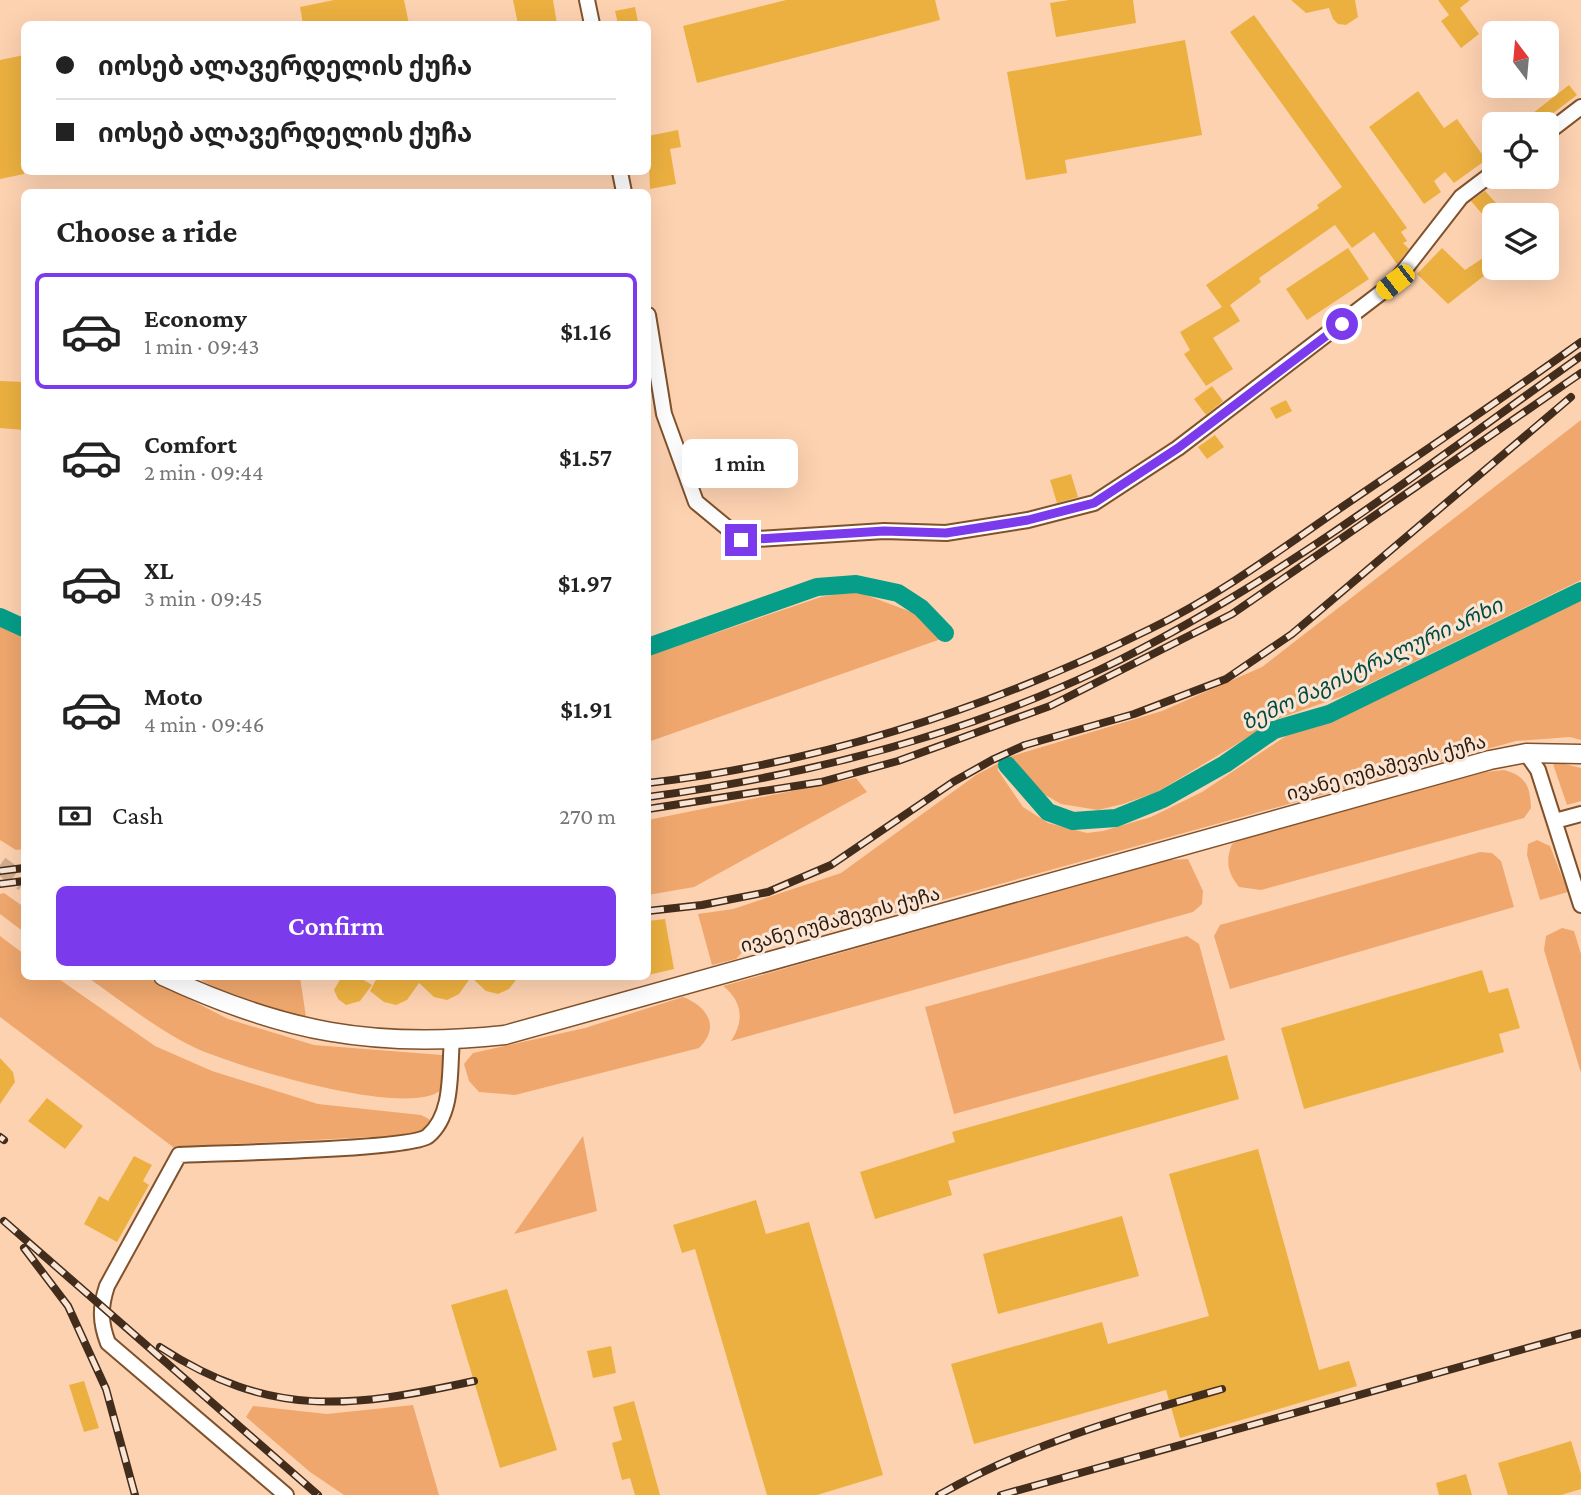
<!DOCTYPE html>
<html lang="en">
<head>
<meta charset="utf-8">
<style>
	:root { --surface:#fff; --page:#f2f2f2; --text:#222; --muted:#767676; --line:#e0e0e0; --accent:#7c3aed }
	body { margin:0; font-family:"Crimson Pro","Noto Sans Georgian",serif; background:var(--page); color:var(--text); height:100vh; display:flex; flex-direction:column; font-size:26px; white-space:nowrap }
	* { box-sizing:border-box; margin:0 }
	p { font-size:23px; color:var(--muted) }
	.icon { flex:none; width:38px; height:38px; fill:none; stroke:currentColor; stroke-width:2; stroke-linecap:round; stroke-linejoin:round }
	.map { position:relative; flex:1; overflow:hidden }
	.panel { position:absolute; left:21px; top:189px; width:630px; height:791px; display:flex; flex-direction:column; background:var(--surface); border-radius:10px; box-shadow:0 7px 28px #0002 }
	.panel>* { flex:none }
	.top-card { position:absolute; left:21px; top:21px; width:630px; height:154px; border-radius:10px; box-shadow:0 7px 28px #0002; display:grid; align-content:center; height:154px; padding:0 35px; background:var(--surface) }
	.needle { width:46px; rotate:344deg }
	.controls { position:absolute; left:1482px; top:21px; display:grid; gap:14px }
	.controls a { display:grid; place-items:center; width:77px; height:77px; border-radius:10px; background:var(--surface); box-shadow:0 7px 28px #0002; font-size:35px }
	.end { position:absolute; width:32px; height:32px; margin:-16px; border:9px solid #7c3aed; background:#fff; box-shadow:0 0 0 4px #fff }
	.from { border-radius:50% }
	.bubble { position:absolute; height:49px; border-radius:10px; background:var(--surface); box-shadow:0 7px 28px #0002; font-size:23px; font-weight:600; line-height:49px; text-align:center }
	.car { position:absolute; width:21px; height:42px; margin:-21px -10px; border-radius:9px; box-shadow:0 0 5px 2px #0007; background:linear-gradient(#f5c518 24%,#345 0 40%,#f5c518 0 76%,#345 0 86%,#f5c518 0) }
	.top-card b { display:flex; align-items:center; gap:24px; height:66px; font-size:26px }
	.top-card b+b { border-top:2px solid var(--line) }
	.top-card i { width:18px; height:18px; background:var(--text) }
	ul { padding:0; list-style:none }
	li { display:flex; align-items:center; gap:21px; height:116px; margin:0 14px 10px; padding:0 21px; border:4px solid transparent; border-radius:10px }
	li div { flex:1 }
	li b { display:block; font-size:26px }
	li em { font-style:normal; font-weight:600 }
	li.active { border-color:var(--accent) }
	li>.icon { width:63px; height:63px; stroke-width:1.5 }
	h2 { padding:0 35px; font-size:32px; line-height:84px }
	.pay { display:flex; align-items:center; gap:18px; height:77px; padding:0 35px; font-size:26px }
	.pay p { margin-inline-start:auto }
	.action { display:flex; gap:14px; margin-top:auto; padding:14px 35px }
	.action a { flex:1; height:80px; border-radius:10px; background:var(--accent); color:#fff; font-size:28px; font-weight:600; line-height:80px; text-align:center }
	.map>svg:first-child { display:block }
	.green { fill:#efa76d }
	.lines { fill:none; stroke-linecap:round; stroke-linejoin:round }
	.canal { stroke:#069e89; stroke-width:18 }
	.building { fill:#ecb040 }
	.tertiary-tunnel { stroke:#d3ad8f; stroke-width:18; stroke-dasharray:18 9; stroke-linecap:butt }
	.minor-casing { stroke:#80522c; stroke-width:18 }
	.tertiary-casing { stroke:#80522c; stroke-width:21 }
	.minor { stroke:#fff; stroke-width:14 }
	.tertiary { stroke:#fff; stroke-width:18 }
	.rail-casing { stroke:#422c1b; stroke-width:8 }
	.rail { stroke:#fae4d4; stroke-width:5; stroke-dasharray:16; stroke-linecap:butt }
	.route { stroke:#7c3aed; stroke-width:9 }
	.labels { text-anchor:middle; stroke-width:6; stroke-linejoin:round; paint-order:stroke }
	.street-label { font-size:19px; fill:#2c1909; stroke:#fae4d4 }
	.water-label { font-size:21px; font-style:italic; fill:#004c41; stroke:#fae4d4 }
</style>
</head>
<body>
<div class="map">
<svg width="1581" height="1495" viewBox="0 0 1581 1495">
	<rect width="100%" height="100%" fill="#fdd2b1"/>
	<!-- green -->
	<path class="green" d="M1581,420v160l-235,115 -66,23 -123,74 -34,12 -25,6 -37,-6 -26,-15 -20,-29 -18,9 26,38 25,16 39,10 16,-2 48,-14 51,-25 84,-56 72,-28 223,-108v140l-11,-3 -54,4 -686,190 -22,-4 -58,17 -14,15 -24,6 -14,-51 35,-5 108,-36 135,-98 36,-19 150,-45 100,-44z
		M855,591l62,23 24,25 -293,103v-86l173,-59z
		M0,624l24,11v214l-8,1 -16,-10z
		M1552,761l29,7v33l-14,4z
		M1504,770c22,6 26,16 27,38l-7,10 -263,72 -22,-3c-11,-14 -14,-26 -7,-43l8,-4 245,-68z
		M856,778l11,14 -173,95 -46,8v-75z
		M1537,840l13,6 18,46 -28,8 -13,-45 1,-11z
		M1480,852l12,1 9,8 13,46 -284,82 -16,-53 6,-11z
		M1188,859l15,32 -1,13 -9,8 -462,129c14,-21 11,-40 -8,-55l447,-126z
		M4,893l20,14v25l-24,-18v-20z
		M1562,928l12,3 7,23v119l-37,-123 2,-14z
		M0,936l24,18v22l32,1 99,69 57,25 106,33 103,11 8,4v9l-19,7 -237,12 -173,-130z
		M1187,936l12,8 26,96 -271,74 -29,-107z
		M87,977h59l82,42 86,26 128,10 3,9 -5,27c-38,26 -197,-23 -240,-41 -40,-18 -77,-48 -113,-73z
		M195,977h105l6,40 -68,-17z
		M683,997c24,9 38,30 16,51l-184,47 -36,-3 -10,-11 -5,-17 9,-11 112,-25z
		M583,1136l14,75 -83,23z
		M413,1405l26,90h-95l-34,-23 -64,-55 7,-11 74,8z"/>
	<g class="lines">
		<!-- canal -->
		<path class="canal" d="M0,617l24,11
			M648,647l169,-60 39,-3 42,9 23,15 24,25
			M1007,765l41,47 25,9 43,-3 47,-19 62,-35 49,-34 55,-16 252,-123"/>
	</g>
	<!-- building -->
	<path class="building" d="M334,0h70l5,24h-106l-3,-17z
		M513,0h40l4,24h-39z
		M786,0h149l5,20 -243,63 -14,-57z
		M1069,0h64l3,23 -80,14 -6,-34z
		M1291,0h64l3,17 -12,8 -8,-1 -5,-5 -4,-11 -23,5z
		M1438,0h32l-10,8 19,26 -18,14 -20,-27 8,-6z
		M635,7l3,15 -20,2 -3,-13z
		M1254,15l153,213 -6,4 6,9 -4,2 6,6 -12,15 -23,-32 -22,16 -17,-23 -3,2 -73,51 2,4 -31,23 10,16 -27,17 20,31 -27,17 -22,-32 6,-4 -10,-18 42,-25 -16,-22 113,-77 -2,-3 25,-18 -112,-155z
		M1185,40l17,95 -137,25 2,13 -41,7 -19,-108z
		M24,55v119l-24,5v-119z
		M1569,85l8,10 -38,29h-20z
		M1418,91l26,37 13,-9 29,41 -32,23 -9,-11 -11,9 7,11 -17,12 -55,-77z
		M678,130l3,17 -11,2 6,35 -26,5 -2,-53z
		M1485,191l22,24h-13v13l-23,-27z
		M1348,248l21,31 -62,41 -21,-31z
		M1442,248l23,22 21,-14 8,12 -46,36 -31,-30z
		M0,381l24,1v48l-24,-2z
		M1212,386l11,15 -17,14 -12,-16z
		M1286,400l6,11 -16,8 -6,-11z
		M1215,435l9,12 -17,12 -9,-12z
		M1071,474l7,23 -21,6 -7,-23z
		M665,919l9,50 -26,6v-54z
		M1482,970l7,23 19,-5 12,40 -21,6 5,18 -200,57 -23,-81z
		M342,976h15l15,9 -12,16 -14,4 -8,-6 -4,-9z
		M378,976h141l-10,13 -11,5 -12,-3 -15,-14 -12,17 -12,6 -13,-3 -15,-14 -12,17 -11,5 -12,-3 -14,-11z
		M1227,1055l12,44 -291,82 4,14 -77,24 -15,-47 95,-30 -3,-10z
		M0,1058l13,14 2,10 -15,22z
		M47,1098l36,28 -18,23 -37,-28z
		M1258,1149l61,221 30,-9 8,25 -177,52 -14,-48 -192,54 -23,-80 151,-42 6,22 101,-28 -40,-142z
		M134,1156l18,9 -9,16 6,4 -32,57 -33,-18 15,-28 9,5z
		M756,1200l10,34 43,-12 74,253 -66,20h-50l-72,-246 -13,4 -9,-28z
		M1122,1216l17,60 -141,38 -15,-60z
		M507,1289l50,161 -57,18 -49,-163z
		M611,1346l5,27 -23,5 -6,-27z
		M84,1381l15,47 -15,4 -15,-47z
		M634,1401l26,94h-25l-5,-17 -8,2 -10,-37 10,-3 -9,-33z
		M1571,1441l10,33v15l-20,6h-53l-10,-32z
		M1466,1474l6,21h-33l-3,-12z"/>
	<g class="lines">
		<!-- tertiary-tunnel -->
		<path class="tertiary-tunnel" d="M0,865l24,18"/>
		<defs>
			<path id="minor" d="M587,0l5,24
				M1547,133l34,-26
				M620,172l4,20
				M648,315l16,99 32,88 46,38 142,-9 62,2 82,-13 66,-17 84,-55 217,-166 66,-85 33,-25
				M1526,753l12,17 43,135
				M1555,821l26,-7
				M286,1495l-178,-152c-8,-21 -8,-36 -1,-57l72,-131c34,-2 233,-5 249,-19 26,-22 21,-65 24,-96"/>
			<path id="tertiary" d="M163,976c120,56 211,73 342,59l985,-275 36,-7 55,1"/>
		</defs>
		<!-- minor casing -->
		<use href="#minor" class="minor-casing"/>
		<!-- tertiary casing -->
		<use href="#tertiary" class="tertiary-casing"/>
		<!-- minor -->
		<use href="#minor" class="minor"/>
		<!-- tertiary -->
		<use href="#tertiary" class="tertiary"/>
		<defs>
			<path id="rail" d="M648,783c175,-20 344,-76 502,-154 68,-33 130,-79 192,-122 80,-54 161,-109 239,-165
				M648,797c155,-21 308,-59 451,-127 173,-83 326,-203 482,-314
				M648,809l173,-27 77,-21 152,-55 182,-92 349,-241
				M0,871l24,-3
				M0,884l24,-3
				M648,911l54,-6 66,-13 63,-27 122,-83 39,-22 33,-15 109,-31 92,-35 66,-45 279,-237
				M0,1137l4,3
				M4,1221l314,274
				M24,1248l44,58 38,83 29,106
				M160,1347c111,72 191,61 314,34
				M939,1495c89,-51 185,-78 283,-106
				M1001,1495l580,-162"/>
		</defs>
		<!-- rail casing -->
		<use href="#rail" class="rail-casing"/>
		<!-- rail -->
		<use href="#rail" class="rail"/>
	</g>
	<g class="lines">
		<!-- route -->
		<path class="route" d="M741,540l143,-9 62,2 82,-13 66,-17 84,-55 164,-124"/>
	</g>
	<g class="labels">
		<!-- street labels -->
		<g class="street-label">
			<text transform="translate(1386 767) rotate(-15)" y="7">ივანე იუმაშევის ქუჩა</text>
			<text transform="translate(840 919) rotate(-15)" y="7">ივანე იუმაშევის ქუჩა</text>
		</g>
		<!-- water labels -->
		<g class="water-label">
			<text transform="translate(1372 664) rotate(-25)" y="7">ზემო მაგისტრალური არხი</text>
		</g>
	</g>
</svg>
<div class="controls">
<a><svg class="needle" viewBox="-14 -14 28 28"><path d="M0-13l5 13h-10z" fill="#e53935"/><path d="M0 13l5-13h-10z" fill="#767676"/></svg></a>
<a><svg class="icon" aria-label="locate" viewBox="0 0 24 24"><circle cx="12" cy="12" r="6"/><path d="M12 2v4M12 18v4M2 12h4M18 12h4"/></svg></a>
<a><svg class="icon" aria-label="layers" viewBox="0 0 24 24"><path d="M12 4l9 5-9 5-9-5zM3 14l9 5 9-5"/></svg></a>
</div>
<i class="end from" style="left:1342px;top:324px"></i>
<i class="end" style="left:741px;top:540px"></i>
<div class="bubble" style="left:682px;top:439px;width:116px">1 min</div>
<i class="car" style="left:1395px;top:282px;rotate:232deg"></i>
<div class="top-card">
<b><i class="from"></i>იოსებ ალავერდელის ქუჩა</b>
<b><i></i>იოსებ ალავერდელის ქუჩა</b>
</div>
<section class="panel">
<h2>Choose a ride</h2>
<ul>
<li class="active"><svg class="icon" aria-label="car" viewBox="0 0 24 24"><path d="M5 17H2v-5l4-1 3-4h7l3 4 3 1v5h-3M9 17h6M6 11h13"/><circle cx="7" cy="17" r="2"/><circle cx="17" cy="17" r="2"/></svg><div><b>Economy</b><p>1 min · 09:43</p></div><em>$1.16</em></li>
<li><svg class="icon" aria-label="car" viewBox="0 0 24 24"><path d="M5 17H2v-5l4-1 3-4h7l3 4 3 1v5h-3M9 17h6M6 11h13"/><circle cx="7" cy="17" r="2"/><circle cx="17" cy="17" r="2"/></svg><div><b>Comfort</b><p>2 min · 09:44</p></div><em>$1.57</em></li>
<li><svg class="icon" aria-label="car" viewBox="0 0 24 24"><path d="M5 17H2v-5l4-1 3-4h7l3 4 3 1v5h-3M9 17h6M6 11h13"/><circle cx="7" cy="17" r="2"/><circle cx="17" cy="17" r="2"/></svg><div><b>XL</b><p>3 min · 09:45</p></div><em>$1.97</em></li>
<li><svg class="icon" aria-label="car" viewBox="0 0 24 24"><path d="M5 17H2v-5l4-1 3-4h7l3 4 3 1v5h-3M9 17h6M6 11h13"/><circle cx="7" cy="17" r="2"/><circle cx="17" cy="17" r="2"/></svg><div><b>Moto</b><p>4 min · 09:46</p></div><em>$1.91</em></li>
</ul>
<div class="pay"><svg class="icon" aria-label="cash" viewBox="0 0 24 24"><path d="M3 7h18v10H3z"/><circle cx="12" cy="12" r="2"/></svg>Cash<p>270 m</p></div>
<div class="action"><a>Confirm</a></div>
</section>
</div>
</body>
</html>
